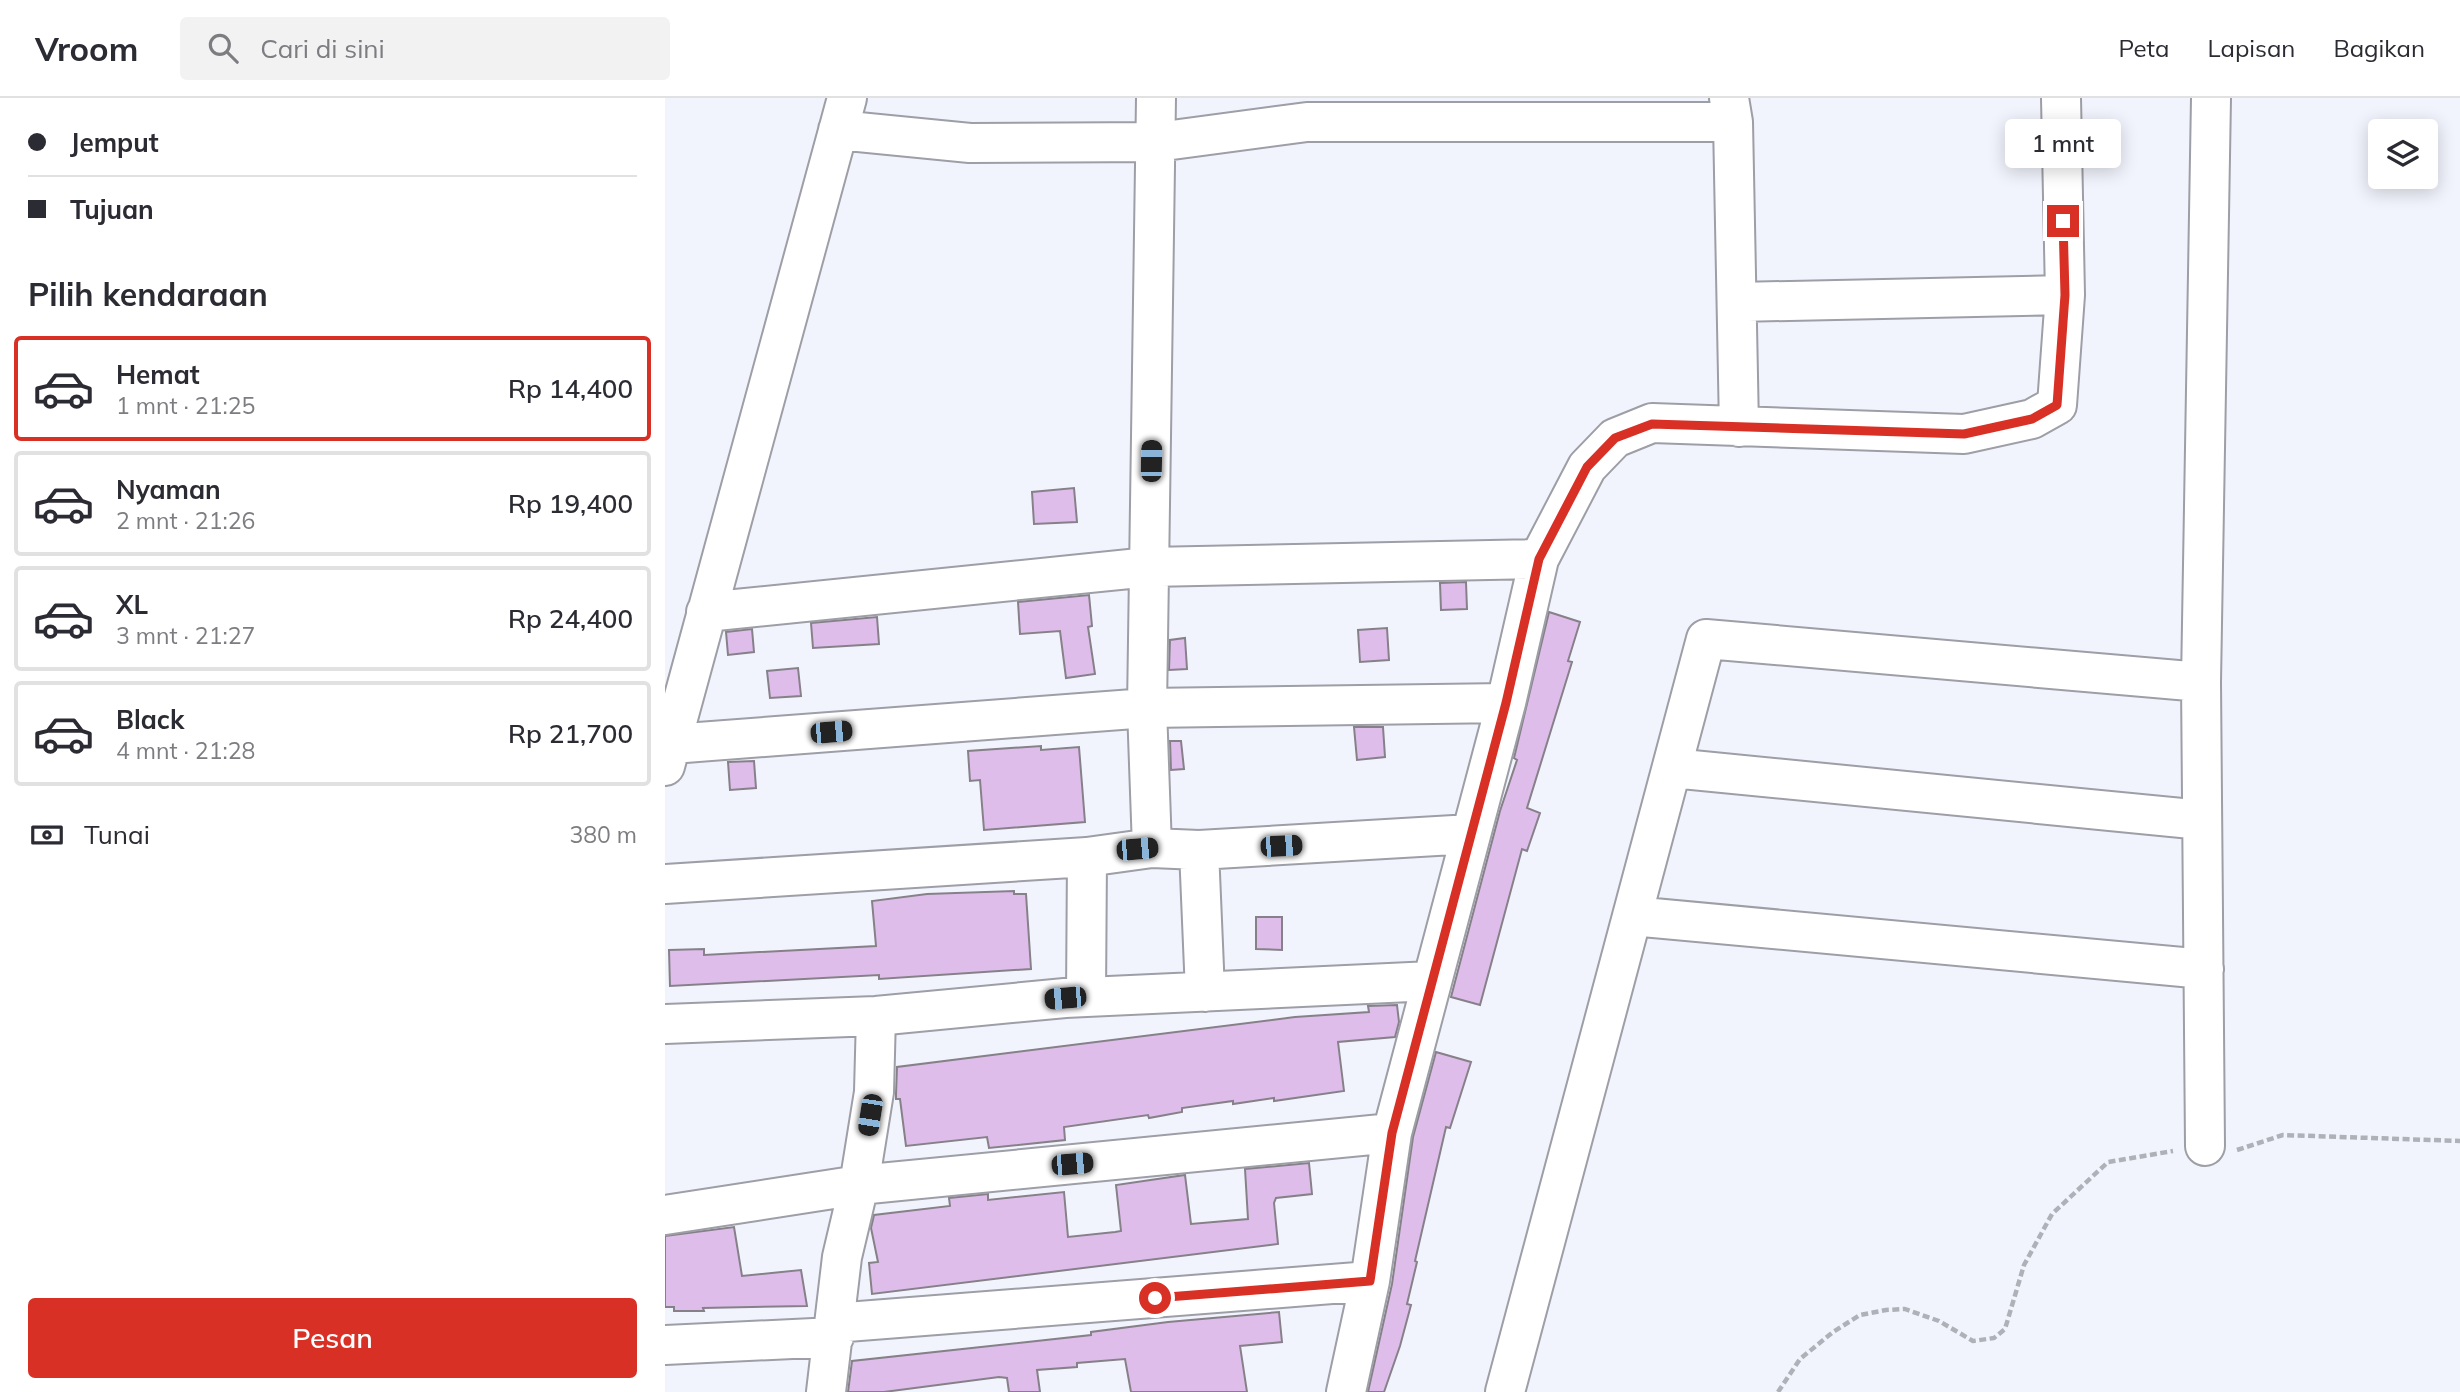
<!DOCTYPE html>
<html lang="id">
<head>
<meta charset="utf-8">
<style>
	:root { --surface:#fff; --page:#f2f2f3; --text:#2b2b33; --muted:#7c7c81; --line:#e1e1e2; --accent:#d93025 }
	body { margin:0; font-family:Mulish,sans-serif; background:var(--page); color:var(--text); height:100vh; display:flex; flex-direction:column; font-size:26px; white-space:nowrap }
	* { box-sizing:border-box; margin:0 }
	p { font-size:23px; color:var(--muted) }
	.icon { flex:none; width:38px; height:38px; fill:none; stroke:currentColor; stroke-width:2; stroke-linecap:round; stroke-linejoin:round }
	.map { position:relative; flex:1; overflow:hidden }
	.drawer { display:flex; flex-direction:column; background:var(--surface); width:665px }
	.drawer>* { flex:none }
	.top-card { display:grid; align-content:center; height:154px; padding:0 28px; background:var(--surface) }
	.fabs { position:absolute; left:1703px; top:21px; display:grid; gap:14px }
	.fabs a { display:grid; place-items:center; width:70px; height:70px; border-radius:7px; background:var(--surface); box-shadow:0 4px 18px #0003; font-size:35px }
	.end { position:absolute; width:32px; height:32px; margin:-16px; border:9px solid #d93025; background:#fff; box-shadow:0 0 0 4px #fff }
	.from { border-radius:50% }
	.bubble { position:absolute; height:49px; border-radius:7px; background:var(--surface); box-shadow:0 4px 18px #0003; font-size:23px; font-weight:600; line-height:49px; text-align:center }
	.car { position:absolute; width:21px; height:42px; margin:-21px -10px; border-radius:9px; box-shadow:0 0 5px 2px #0007; background:linear-gradient(#222 24%,#8ab4d8 0 40%,#222 0 76%,#8ab4d8 0 86%,#222 0) }
	.top-card b { display:flex; align-items:center; gap:24px; height:66px; font-size:26px }
	.top-card b+b { border-top:2px solid var(--line) }
	.top-card i { width:18px; height:18px; background:var(--text) }
	ul { padding:0; list-style:none }
	li { display:flex; align-items:center; gap:21px; height:105px; margin:0 14px 10px; padding:0 14px; border:4px solid var(--line); border-radius:7px }
	li div { flex:1 }
	li b { display:block; font-size:26px }
	li em { font-style:normal; font-weight:600 }
	li.selected { border-color:var(--accent) }
	li>.icon { width:63px; height:63px; stroke-width:1.5 }
	h2 { padding:0 28px; font-size:32px; line-height:84px }
	.pay { display:flex; align-items:center; gap:18px; height:77px; padding:0 28px; font-size:26px }
	.pay p { margin-inline-start:auto }
	.button { display:flex; gap:14px; margin-top:auto; padding:14px 28px }
	.button a { flex:1; height:80px; border-radius:7px; background:var(--accent); color:#fff; font-size:28px; font-weight:600; line-height:80px; text-align:center }
	header { display:flex; align-items:center; gap:42px; box-sizing:border-box; height:98px; padding:0 35px; background:var(--surface); border-bottom:2px solid var(--line) }
	header strong { font-size:33px }
	nav { display:flex; gap:38px; margin-inline-start:auto; font-size:24px }
	.search { width:490px; height:63px; background:var(--page); display:flex; align-items:center; gap:18px; box-sizing:border-box; padding:0 24px; border-radius:7px; color:var(--muted); font-size:26px }
	main { display:flex; flex:1; min-height:0 }
	.map>svg:first-child { display:block }
	.building { fill:#debdeb; stroke:#868188; stroke-width:2 }
	.lines { fill:none; stroke-linecap:round; stroke-linejoin:round }
	.minor-casing { stroke:#9d9ea6; stroke-width:42 }
	.path { stroke:#afb1b8; stroke-width:4.5; stroke-dasharray:7 3.5; stroke-linecap:butt }
	.minor { stroke:#fff; stroke-width:38 }
	.route { stroke:#d93025; stroke-width:9 }
</style>
</head>
<body>
<header>
<strong>Vroom</strong>
<div class="search"><svg class="icon" aria-label="search" viewBox="0 0 24 24"><circle cx="10" cy="10" r="6"/><path d="M15 15l6 6"/></svg>Cari di sini</div>
<nav><a>Peta</a><a>Lapisan</a><a>Bagikan</a></nav>
</header>
<main>
<section class="drawer">
<div class="top-card">
<b><i class="from"></i>Jemput</b>
<b><i></i>Tujuan</b>
</div>
<h2>Pilih kendaraan</h2>
<ul>
<li class="selected"><svg class="icon" aria-label="car" viewBox="0 0 24 24"><path d="M5 17H2v-5l4-1 3-4h7l3 4 3 1v5h-3M9 17h6M6 11h13"/><circle cx="7" cy="17" r="2"/><circle cx="17" cy="17" r="2"/></svg><div><b>Hemat</b><p>1 mnt · 21:25</p></div><em>Rp 14,400</em></li>
<li><svg class="icon" aria-label="car" viewBox="0 0 24 24"><path d="M5 17H2v-5l4-1 3-4h7l3 4 3 1v5h-3M9 17h6M6 11h13"/><circle cx="7" cy="17" r="2"/><circle cx="17" cy="17" r="2"/></svg><div><b>Nyaman</b><p>2 mnt · 21:26</p></div><em>Rp 19,400</em></li>
<li><svg class="icon" aria-label="car" viewBox="0 0 24 24"><path d="M5 17H2v-5l4-1 3-4h7l3 4 3 1v5h-3M9 17h6M6 11h13"/><circle cx="7" cy="17" r="2"/><circle cx="17" cy="17" r="2"/></svg><div><b>XL</b><p>3 mnt · 21:27</p></div><em>Rp 24,400</em></li>
<li><svg class="icon" aria-label="car" viewBox="0 0 24 24"><path d="M5 17H2v-5l4-1 3-4h7l3 4 3 1v5h-3M9 17h6M6 11h13"/><circle cx="7" cy="17" r="2"/><circle cx="17" cy="17" r="2"/></svg><div><b>Black</b><p>4 mnt · 21:28</p></div><em>Rp 21,700</em></li>
</ul>
<div class="pay"><svg class="icon" aria-label="cash" viewBox="0 0 24 24"><path d="M3 7h18v10H3z"/><circle cx="12" cy="12" r="2"/></svg>Tunai<p>380 m</p></div>
<div class="button"><a>Pesan</a></div>
</section>
<div class="map">
<svg width="1795" height="1294" viewBox="0 0 1795 1294">
	<rect width="100%" height="100%" fill="#f2f4fd"/>
	<!-- building -->
	<path class="building" d="M409,390l3,34 -43,2 -2,-32z
		M801,484l1,27 -26,1 -1,-27z
		M424,497l3,31 -4,1 7,47 -29,4 -6,-47 -40,3 -2,-32z
		M884,514l31,10 -12,39 4,1 -45,146 13,5 -13,38 -5,-2 -42,156 -29,-8 49,-186 17,-51 -3,-2z
		M212,519l2,27 -66,4 -2,-25z
		M722,530l2,32 -29,2 -2,-32z
		M87,531l2,23 -26,3 -2,-23z
		M520,540l2,31 -18,1 1,-30z
		M133,570l3,28 -31,2 -3,-27z
		M689,629h29l2,30 -28,3z
		M505,643h11l3,28 -13,1z
		M376,648v4l38,-3 6,75 -101,8 -4,-50 -10,1 -2,-30z
		M89,663l2,27 -26,2 -2,-28z
		M349,793v3h12l5,75 -152,10v-4l-209,11 -1,-36 35,-1v6l172,-9 -4,-45 55,-7z
		M591,819h26v33l-26,-1z
		M732,907l2,17 -4,15 -57,5 6,49 -70,10v-3l-41,6v-3l-51,7v4l-33,6 -1,-3 -84,12 1,13 -76,8 -2,-11 -81,9 -6,-47h-4v-5l1,-27 398,-50 74,-5 -1,-6z
		M771,954l35,10 -21,66 -4,-1 -31,134 2,1 -10,42 4,1 -11,41 -16,46h-16l24,-108 21,-147z
		M644,1065l3,31 -36,4 -2,5 4,41 -406,50 -3,-31 9,-1 -7,-34 3,-13 76,-9 -1,-8 39,-4v6l76,-8 4,45 47,-5 6,-1 -5,-46 69,-10 6,49 57,-5 -3,-50z
		M69,1129l8,49 59,-6 6,36 -104,2 1,3h-30v-4h-9v-71z
		M614,1214l3,30 -42,4 7,46h-116l-6,-33 -48,4v4l-40,3 3,22h-31l-2,-14 -8,-1 -115,15h-36l4,-31 239,-26v-3l77,-10z"/>
	<g class="lines">
		<defs>
			<path id="minor" d="M1068,24l6,305
				M173,32l132,13 187,-1 150,-20h426l-4,-24
				M1073,204l327,-7
				M41,514l443,-45 390,-8
				M7,646l475,-36 359,-5
				M0,668l182,-668
				M1007,670l530,52
				M487,750l-5,-140 9,-610
				M534,752l6,142
				M0,786l422,-27 65,-9 47,2 272,-16
				M967,818l572,53
				M421,899l1,-140
				M0,926l211,-8 189,-18 367,-17
				M1540,1048l-4,-464 10,-584
				M0,1117l194,-30 533,-52
				M169,1225l536,-42
				M0,1247l169,-8
				M161,1294l16,-135 17,-72 15,-93 2,-76
				M681,1294l24,-111 22,-148 114,-430 33,-144 48,-92 28,-29 37,-15 312,11 68,-15 25,-14 8,-110 -4,-197
				M840,1294l201,-753 495,43"/>
		</defs>
		<!-- minor casing -->
		<use href="#minor" class="minor-casing"/>
		<!-- path -->
		<path class="path" d="M1572,1052l46,-15 177,6
			M1113,1294l22,-33 33,-27 27,-17 26,-5 19,-1 34,12 34,20 21,-3 11,-9 19,-64 28,-51 56,-52 65,-11"/>
		<!-- minor -->
		<use href="#minor" class="minor"/>
	</g>
	<g class="lines">
		<!-- route -->
		<path class="route" d="M490,1200l215,-17 22,-148 114,-430 33,-144 48,-92 28,-29 37,-14 312,10 68,-15 25,-14 8,-110 -2,-74"/>
	</g>
</svg>
<div class="fabs">
<a><svg class="icon" aria-label="layers" viewBox="0 0 24 24"><path d="M12 4l9 5-9 5-9-5zM3 14l9 5 9-5"/></svg></a>
</div>
<i class="end from" style="left:490px;top:1200px"></i>
<i class="end" style="left:1398px;top:123px"></i>
<div class="bubble" style="left:1340px;top:21px;width:116px">1 mnt</div>
<i class="car" style="left:486px;top:363px;rotate:1deg"></i>
<i class="car" style="left:166px;top:634px;rotate:85deg"></i>
<i class="car" style="left:616px;top:748px;rotate:87deg"></i>
<i class="car" style="left:472px;top:751px;rotate:85deg"></i>
<i class="car" style="left:400px;top:900px;rotate:265deg"></i>
<i class="car" style="left:205px;top:1017px;rotate:189deg"></i>
<i class="car" style="left:407px;top:1066px;rotate:85deg"></i>
</div>
</main>
</body>
</html>
